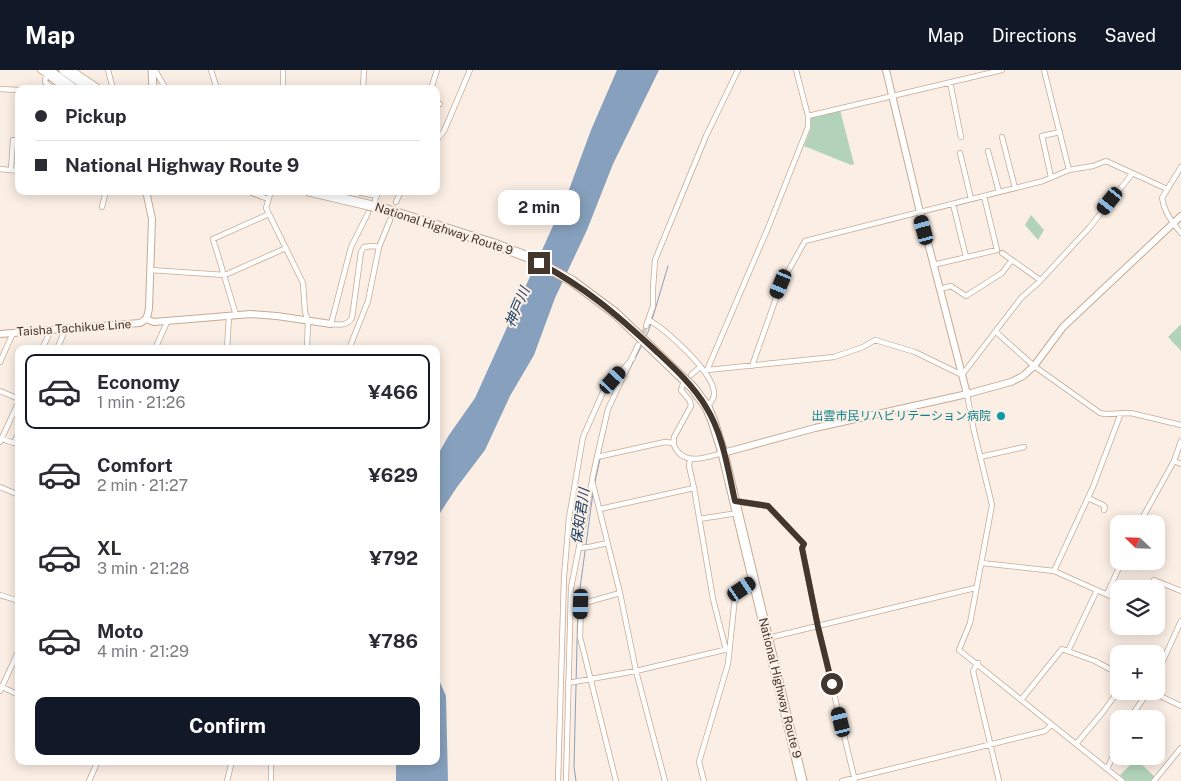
<!DOCTYPE html>
<html lang="en">
<head>
<meta charset="utf-8">
<style>
	:root { --surface:#fff; --page:#f7f7f7; --text:#2b2b33; --muted:#7c7c81; --line:#e1e1e2; --accent:#111827 }
	body { margin:0; font-family:"Public Sans","Noto Sans JP",sans-serif; background:var(--page); color:var(--text); height:100vh; display:flex; flex-direction:column; font-size:19px; white-space:nowrap }
	* { box-sizing:border-box; margin:0 }
	p { font-size:16px; color:var(--muted) }
	.icon { flex:none; width:28px; height:28px; fill:none; stroke:currentColor; stroke-width:2; stroke-linecap:round; stroke-linejoin:round }
	.map { position:relative; flex:1; overflow:hidden }
	.details { position:absolute; left:15px; top:275px; width:425px; height:420px; display:flex; flex-direction:column; background:var(--surface); border-radius:10px; box-shadow:0 2px 12px #0003 }
	.details>* { flex:none }
	.hud { position:absolute; left:15px; top:15px; width:425px; height:110px; border-radius:10px; box-shadow:0 2px 12px #0003; display:grid; align-content:center; height:110px; padding:0 20px; background:var(--surface) }
	.needle { width:32px; rotate:293deg }
	.controls { position:absolute; left:1110px; top:445px; display:grid; gap:10px }
	.controls a { display:grid; place-items:center; width:55px; height:55px; border-radius:10px; background:var(--surface); box-shadow:0 2px 12px #0003; font-size:25px }
	.end { position:absolute; width:22px; height:22px; margin:-11px; border:6px solid #43372d; background:#fff; box-shadow:0 0 0 2px #fff }
	.from { border-radius:50% }
	.bubble { position:absolute; height:35px; border-radius:10px; background:var(--surface); box-shadow:0 2px 12px #0003; font-size:16px; font-weight:700; line-height:35px; text-align:center }
	.car { position:absolute; width:15px; height:30px; margin:-15px -8px; border-radius:6px; box-shadow:0 0 4px 1px #0007; background:linear-gradient(#222 24%,#8ab4d8 0 40%,#222 0 76%,#8ab4d8 0 86%,#222 0) }
	.hud b { display:flex; align-items:center; gap:18px; height:48px; font-size:19px }
	.hud b+b { border-top:1px solid var(--line) }
	.hud i { width:12px; height:12px; background:var(--text) }
	ul { padding:9px 0 0; list-style:none }
	li { display:flex; align-items:center; gap:15px; height:75px; margin:0 10px 8px; padding:0 10px; border:2px solid transparent; border-radius:10px }
	li div { flex:1 }
	li b { display:block; font-size:19px }
	li em { font-style:normal; font-weight:700 }
	li.active { border-color:var(--accent) }
	li>.icon { width:45px; height:45px; stroke-width:1.5 }
	.primary-button { display:flex; gap:10px; margin-top:auto; padding:10px 20px }
	.primary-button a { flex:1; height:58px; border-radius:10px; background:var(--accent); color:#fff; font-size:20px; font-weight:700; line-height:58px; text-align:center }
	header { display:flex; align-items:center; gap:30px; box-sizing:border-box; height:70px; padding:0 25px; background:var(--accent); color:#fff }
	header strong { font-size:24px }
	nav { display:flex; gap:28px; margin-inline-start:auto; font-size:18px }
	.map>svg:first-child { display:block }
	.green { fill:#b2d3ba }
	.water { fill:#87a0bd }
	.lines { fill:none; stroke-linecap:round; stroke-linejoin:round }
	.stream { stroke:#87a0bd; stroke-width:1 }
	.street-tunnel { stroke:#d6c9bf; stroke-width:4.5; stroke-dasharray:4.5 2; stroke-linecap:butt }
	.street-casing { stroke:#c7aa93; stroke-width:6 }
	.secondary-casing { stroke:#c7aa93; stroke-width:8 }
	.primary-casing { stroke:#c7aa93; stroke-width:9 }
	.highway-casing { stroke:#c7aa93; stroke-width:11 }
	.street { stroke:#fff; stroke-width:4.5 }
	.secondary { stroke:#fff; stroke-width:6 }
	.primary { stroke:#fff; stroke-width:7 }
	.highway { stroke:#fff; stroke-width:9 }
	.route { stroke:#43372d; stroke-width:6 }
	.culture-dot { fill:#0f9aa8; stroke:#fbeee4; stroke-width:2 }
	.labels { text-anchor:middle; stroke-width:4; stroke-linejoin:round; paint-order:stroke }
	.street-label { font-size:12px; fill:#43372d; stroke:#fbeee4 }
	.culture-label { font-size:12px; fill:#0d838f; stroke:#fbeee4; text-anchor:end }
	.water-label { font-size:14px; font-style:italic; fill:#193e65; stroke:#fbeee4 }
</style>
</head>
<body>
<header>
<strong>Map</strong>
<nav><a>Map</a><a>Directions</a><a>Saved</a></nav>
</header>
<div class="map">
<svg width="1181" height="711" viewBox="0 0 1181 711">
	<rect width="100%" height="100%" fill="#fbeee4"/>
	<!-- green -->
	<path class="green" d="M840,40l14,54 -3,1 -47,-19 7,-18 -1,-10z
		M1031,145l13,15 -6,10 -13,-15z
		M1181,254v27l-13,-14z
		M1136,689l19,18 -3,4h-26l-6,-6z"/>
	<!-- water -->
	<path class="water" d="M617,0h42l-46,94 -26,66 -32,68 -21,57 -24,41 -25,54 -28,37 -21,32v-61l13,-23 26,-37 92,-203 24,-65z
		M436,603l10,23 2,85h-52v-20h40z"/>
	<g class="lines">
		<!-- stream -->
		<path class="stream" d="M652,250l16,-54
			M646,267l5,-13
			M621,316l21,-41
			M600,385l4,-21
			M595,412l5,-23
			M576,711l-2,-14 4,-164 15,-110"/>
		<!-- street-tunnel -->
		<path class="street-tunnel" d="M641,269l5,-13"/>
		<defs>
			<path id="street" d="M40,0l25,19
				M73,0l28,19
				M108,0l5,19
				M155,0l11,19
				M211,0l6,19
				M1044,0l25,100
				M46,5l-1,7 8,7
				M950,12l11,55
				M0,19l19,1
				M283,19v-19
				M363,19l1,-19
				M431,19l6,-19
				M436,32l4,2
				M808,46l194,-46
				M1002,67l13,51
				M436,71l8,-10 26,-61
				M988,81l11,41
				M960,83l11,46
				M1181,97l-19,31c2,14 10,25 19,35
				M0,99l19,2
				M11,100l2,-30
				M1051,107l-9,-41 18,-4
				M247,121l21,8
				M271,121l-5,17 37,75 2,29 3,9 -1,28
				M353,121l23,5
				M375,130l4,-9
				M396,132l5,-11
				M953,134l13,53
				M102,137l4,-16
				M368,143l-17,34 -20,77c8,1 16,2 21,-6l9,-66 3,-5 9,-1 6,1
				M1012,190l28,20
				M933,195l64,-15 -13,-54
				M150,200l75,5 61,-27
				M940,219l11,-3 15,10 36,-23 10,-13 -10,-7
				M236,245l-23,-76 56,-25
				M649,250c17,10 66,53 65,74 0,6 -4,9 -7,13
				M646,256l7,-20v-18l2,-28 51,-124 32,-66
				M996,262l38,34 66,47 5,1 26,-1 50,12
				M42,279l9,-19
				M57,279l9,-21
				M155,279l13,-29
				M227,279l2,-33
				M349,279l19,-48 11,-54 11,-27
				M0,292l13,-29
				M752,296l29,-82 24,-43 238,-60 26,-11 24,-4 13,-5 61,28
				M707,300l127,-13 29,-10 12,-7 40,12 47,23 59,-77 18,-16 50,-54 43,-54
				M705,302l2,-2 61,-142 40,-101v-11l-12,-46
				M691,305l9,-8
				M683,314l-2,6 9,11 1,5 -17,31c-1,7 0,10 4,15 11,13 31,4 45,1
				M0,321l19,8
				M967,324l7,37 18,74 -22,118 -11,27 163,131
				M2,369l12,4 5,-11
				M0,372l19,-41
				M597,387l11,-48 30,-64
				M980,387l44,-10
				M1174,391l7,3
				M0,417l19,8
				M694,418l19,111 13,51
				M1088,428l15,7 2,2 -1,3
				M735,431l33,5 36,38 -2,4 16,79 37,154
				M600,439l94,-21 -5,-22 1,-7
				M699,449l39,-6
				M1139,454l35,-63 7,-20
				M579,478l10,-1 19,-4
				M982,493l72,8 65,29
				M1054,501l39,-84 28,-74
				M1150,519l4,-9 27,11
				M1107,524l15,-33
				M0,525l19,6
				M768,568l207,-50
				M1068,581l29,-61
				M978,593l-5,8 26,110
				M1156,606l25,-55
				M568,613l68,-12 92,-22
				M0,616l19,9
				M0,621l19,-41
				M1150,621l31,15
				M1021,630l41,-51 33,12 24,13
				M1129,649l20,-28
				M1076,674l27,-32 16,-22
				M1107,699l12,-26
				M89,711l9,-20
				M227,711l5,-20
				M271,711v-20
				M558,711l6,-204 5,-59 14,-81 20,-45 30,-34
				M566,711l5,-193 21,-107
				M616,711l-36,-144 1,-33 39,-11
				M665,711l-29,-110 -16,-78 -28,-113 5,-23 68,-15 8,1
				M704,711l-5,-19 29,-98 7,-67 7,-8 12,-8
				M842,711l203,-50 6,-6
				M1154,711l27,-33"/>
			<path id="secondary" d="M886,0l34,142 47,182
				M146,249l8,3 97,-8 26,2 54,8
				M0,264l140,-11c7,-3 8,-8 9,-15l3,-89 -6,-28
				M723,383l92,-25 152,-34 44,-12 12,-6 11,-10 29,-39 118,-111"/>
			<path id="primary" d="M152,0l1,19"/>
			<path id="highway" d="M48,0l26,19
				M64,0l27,19
				M309,121l72,17 113,36 34,13 44,24 43,32 78,75 14,19 6,14 10,32 79,328"/>
		</defs>
		<!-- street casing -->
		<use href="#street" class="street-casing"/>
		<!-- secondary casing -->
		<use href="#secondary" class="secondary-casing"/>
		<!-- primary casing -->
		<use href="#primary" class="primary-casing"/>
		<!-- highway casing -->
		<use href="#highway" class="highway-casing"/>
		<!-- street -->
		<use href="#street" class="street"/>
		<!-- secondary -->
		<use href="#secondary" class="secondary"/>
		<!-- primary -->
		<use href="#primary" class="primary"/>
		<!-- highway -->
		<use href="#highway" class="highway"/>
	</g>
	<g class="lines">
		<!-- route -->
		<path class="route" d="M539,193c46,24 78,52 116,87 18,17 38,35 51,57 17,27 22,63 29,94l33,5 36,38 -2,4 16,79 14,57"/>
	</g>
	<!-- markers -->
	<circle class="culture-dot" cx="1001" cy="346" r="5"/>
	<g class="labels">
		<!-- street labels -->
		<g class="street-label">
			<text transform="translate(444 159) rotate(18)" y="4">National Highway Route 9</text>
			<text transform="translate(74 258) rotate(-4)" y="4">Taisha Tachikue Line</text>
			<text transform="translate(780 618) rotate(76)" y="4">National Highway Route 9</text>
		</g>
		<!-- culture labels -->
		<g class="culture-label">
			<text x="991" y="350">出雲市民リハビリテーション病院</text>
		</g>
		<!-- water labels -->
		<g class="water-label">
			<text transform="translate(517 237) rotate(-67)" y="5">神戸川</text>
			<text transform="translate(580 446) rotate(-82)" y="5">保知君川</text>
		</g>
	</g>
</svg>
<div class="controls">
<a><svg class="needle" viewBox="-14 -14 28 28"><path d="M0-13l5 13h-10z" fill="#e53935"/><path d="M0 13l5-13h-10z" fill="#7c7c81"/></svg></a>
<a><svg class="icon" aria-label="layers" viewBox="0 0 24 24"><path d="M12 4l9 5-9 5-9-5zM3 14l9 5 9-5"/></svg></a>
<a>+</a>
<a>−</a>
</div>
<i class="end from" style="left:832px;top:614px"></i>
<i class="end" style="left:539px;top:193px"></i>
<div class="bubble" style="left:498px;top:120px;width:82px">2 min</div>
<i class="car" style="left:1110px;top:131px;rotate:219deg"></i>
<i class="car" style="left:924px;top:160px;rotate:345deg"></i>
<i class="car" style="left:781px;top:214px;rotate:203deg"></i>
<i class="car" style="left:613px;top:310px;rotate:42deg"></i>
<i class="car" style="left:742px;top:519px;rotate:56deg"></i>
<i class="car" style="left:581px;top:534px;rotate:182deg"></i>
<i class="car" style="left:841px;top:652px;rotate:346deg"></i>
<div class="hud">
<b><i class="from"></i>Pickup</b>
<b><i></i>National Highway Route 9</b>
</div>
<section class="details">
<ul>
<li class="active"><svg class="icon" aria-label="car" viewBox="0 0 24 24"><path d="M5 17H2v-5l4-1 3-4h7l3 4 3 1v5h-3M9 17h6M6 11h13"/><circle cx="7" cy="17" r="2"/><circle cx="17" cy="17" r="2"/></svg><div><b>Economy</b><p>1 min · 21:26</p></div><em>¥466</em></li>
<li><svg class="icon" aria-label="car" viewBox="0 0 24 24"><path d="M5 17H2v-5l4-1 3-4h7l3 4 3 1v5h-3M9 17h6M6 11h13"/><circle cx="7" cy="17" r="2"/><circle cx="17" cy="17" r="2"/></svg><div><b>Comfort</b><p>2 min · 21:27</p></div><em>¥629</em></li>
<li><svg class="icon" aria-label="car" viewBox="0 0 24 24"><path d="M5 17H2v-5l4-1 3-4h7l3 4 3 1v5h-3M9 17h6M6 11h13"/><circle cx="7" cy="17" r="2"/><circle cx="17" cy="17" r="2"/></svg><div><b>XL</b><p>3 min · 21:28</p></div><em>¥792</em></li>
<li><svg class="icon" aria-label="car" viewBox="0 0 24 24"><path d="M5 17H2v-5l4-1 3-4h7l3 4 3 1v5h-3M9 17h6M6 11h13"/><circle cx="7" cy="17" r="2"/><circle cx="17" cy="17" r="2"/></svg><div><b>Moto</b><p>4 min · 21:29</p></div><em>¥786</em></li>
</ul>
<div class="primary-button"><a>Confirm</a></div>
</section>
</div>
</body>
</html>
